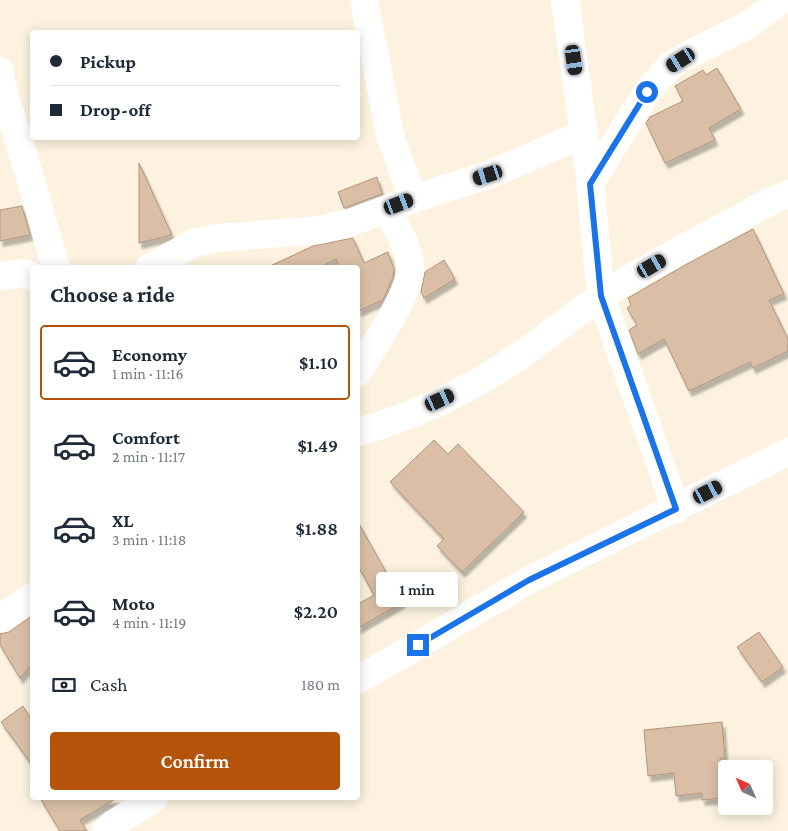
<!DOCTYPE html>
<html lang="en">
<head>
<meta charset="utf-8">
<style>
	:root { --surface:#fff; --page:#f2f2f3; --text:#1f2937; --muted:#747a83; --line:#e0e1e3; --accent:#b45309 }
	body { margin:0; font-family:"Crimson Pro",serif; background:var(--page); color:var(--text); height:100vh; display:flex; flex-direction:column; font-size:19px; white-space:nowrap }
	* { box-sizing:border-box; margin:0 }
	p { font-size:16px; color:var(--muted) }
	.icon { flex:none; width:28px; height:28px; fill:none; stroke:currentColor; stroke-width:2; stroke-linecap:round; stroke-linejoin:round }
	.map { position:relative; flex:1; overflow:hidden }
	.sheet { position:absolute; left:30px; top:265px; width:330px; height:535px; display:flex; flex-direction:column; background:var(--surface); border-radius:5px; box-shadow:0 2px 12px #0003 }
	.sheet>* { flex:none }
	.banner { position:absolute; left:30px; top:30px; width:330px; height:110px; border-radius:5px; box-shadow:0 2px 12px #0003; display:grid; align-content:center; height:110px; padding:0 20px; background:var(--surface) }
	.needle { width:32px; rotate:315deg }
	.tools { position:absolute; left:718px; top:760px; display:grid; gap:10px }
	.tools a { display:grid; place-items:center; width:55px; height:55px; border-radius:5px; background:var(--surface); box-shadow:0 2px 12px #0003; font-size:25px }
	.end { position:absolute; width:22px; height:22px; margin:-11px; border:6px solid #1a73e8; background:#fff; box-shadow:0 0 0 2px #fff }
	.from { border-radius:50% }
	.bubble { position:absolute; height:35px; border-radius:5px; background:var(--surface); box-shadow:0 2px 12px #0003; font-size:16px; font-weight:600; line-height:35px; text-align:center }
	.car { position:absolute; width:15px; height:30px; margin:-15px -8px; border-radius:6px; box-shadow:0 0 4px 1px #0007; background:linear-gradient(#222 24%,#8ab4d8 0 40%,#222 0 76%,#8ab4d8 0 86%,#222 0) }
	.banner b { display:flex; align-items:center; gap:18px; height:48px; font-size:19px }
	.banner b+b { border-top:1px solid var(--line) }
	.banner i { width:12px; height:12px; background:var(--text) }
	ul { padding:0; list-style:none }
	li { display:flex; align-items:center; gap:15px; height:75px; margin:0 10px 8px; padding:0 10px; border:2px solid transparent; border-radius:5px }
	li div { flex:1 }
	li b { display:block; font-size:19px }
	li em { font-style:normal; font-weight:600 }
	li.current { border-color:var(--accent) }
	li>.icon { width:45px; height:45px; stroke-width:1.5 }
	h2 { padding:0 20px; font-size:22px; line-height:60px }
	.pay { display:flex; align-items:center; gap:12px; height:55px; padding:0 20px; font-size:19px }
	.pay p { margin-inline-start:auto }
	.button { display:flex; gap:10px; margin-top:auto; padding:10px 20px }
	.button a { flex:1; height:58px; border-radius:5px; background:var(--accent); color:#fff; font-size:20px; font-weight:600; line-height:58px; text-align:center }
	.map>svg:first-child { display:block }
	.building { fill:#dabfa6; stroke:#af957d; filter:url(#shadow) }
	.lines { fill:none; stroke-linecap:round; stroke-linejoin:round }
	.minor { stroke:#fff; stroke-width:28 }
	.route { stroke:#1a73e8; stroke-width:6 }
</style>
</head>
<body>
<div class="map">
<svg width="788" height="831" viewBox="0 0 788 831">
	<defs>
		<filter id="shadow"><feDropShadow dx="3" dy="5.5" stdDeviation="1" flood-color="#0004"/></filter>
	</defs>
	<rect width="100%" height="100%" fill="#fcf2df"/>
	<!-- building -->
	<path class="building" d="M717,68l24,41 -32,19 6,12 -50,23 -19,-40 4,-6 33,-16 -8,-15 28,-16 3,5z
		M139,163l33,72 -33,8z
		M377,177l5,17 -38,14 -6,-16z
		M22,206l8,29 -30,6v-31z
		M753,229l31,65 -15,6 19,39v12l-35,17 -3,-6 -61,29 -25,-52 -26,15 -9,-24 8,-5 -10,-17 4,-3 -3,-7 59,-34z
		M353,238l11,25 24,-11 6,17 -1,8 -10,23 -25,11v-43h-18l-4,-9 -18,9h-52l47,-22z
		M444,260l11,19 -31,19 -3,-6 4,-20z
		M434,440l14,14 10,-10 66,68 -62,60 -25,-26 7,-7 -54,-57z
		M358,522l45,80 -45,26v-24l16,-9 -16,-29z
		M32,616v48l-12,14 -20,-33v-11l9,-2z
		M759,632l24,35 -21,15 -25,-35z
		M23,706l9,14v45l-31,-43z
		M722,722l3,36h-5l4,40 -22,2v-7l-26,3 -2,-23 -26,3 -4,-46z
		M40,798h77l-37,22 7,11h-27z"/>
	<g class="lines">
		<!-- minor -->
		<path class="minor" d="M364,0l26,135 23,64
			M565,0l24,171 12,125 75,213
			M0,71l2,16 30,97 24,84
			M590,184l57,-92 24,-27 19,-11 56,-28 36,-26
			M149,268l45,-25 24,-5 101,-8 30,-7 64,-24 75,-24 96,-41
			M0,276l24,-3 8,3
			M358,372c14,-25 51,-75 52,-102 0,-22 -13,-43 -24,-60
			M358,432c60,-17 119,-46 170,-82 25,-18 48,-37 74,-54 40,-26 83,-49 125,-71 20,-10 40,-24 61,-31
			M0,619l32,-22
			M358,680l171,-100 259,-128
			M106,831l7,-7 41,-26"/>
	</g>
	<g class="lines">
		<!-- route -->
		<path class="route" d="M418,645l111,-65 147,-71 -75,-213 -11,-112 57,-92"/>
	</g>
</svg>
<div class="tools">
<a><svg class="needle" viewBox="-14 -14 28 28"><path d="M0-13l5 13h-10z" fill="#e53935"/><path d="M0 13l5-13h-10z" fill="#747a83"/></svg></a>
</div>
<i class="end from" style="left:647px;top:92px"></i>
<i class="end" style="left:418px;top:645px"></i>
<div class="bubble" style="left:376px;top:572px;width:82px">1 min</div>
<i class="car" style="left:574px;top:60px;rotate:172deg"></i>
<i class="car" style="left:681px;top:60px;rotate:238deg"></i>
<i class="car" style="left:488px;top:175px;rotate:252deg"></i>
<i class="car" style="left:399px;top:204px;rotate:69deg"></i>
<i class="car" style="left:652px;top:266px;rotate:60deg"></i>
<i class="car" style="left:440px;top:400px;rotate:65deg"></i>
<i class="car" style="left:708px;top:492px;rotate:63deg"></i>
<div class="banner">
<b><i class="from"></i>Pickup</b>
<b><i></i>Drop-off</b>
</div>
<section class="sheet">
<h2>Choose a ride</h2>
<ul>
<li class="current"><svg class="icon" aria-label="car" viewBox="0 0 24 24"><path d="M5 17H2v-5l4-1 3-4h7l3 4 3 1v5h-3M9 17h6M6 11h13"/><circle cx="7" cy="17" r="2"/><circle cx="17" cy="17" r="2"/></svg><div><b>Economy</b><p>1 min · 11:16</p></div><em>$1.10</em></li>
<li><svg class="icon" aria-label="car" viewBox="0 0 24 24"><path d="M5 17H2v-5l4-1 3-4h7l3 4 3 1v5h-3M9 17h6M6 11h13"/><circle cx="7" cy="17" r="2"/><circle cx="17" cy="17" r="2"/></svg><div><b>Comfort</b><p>2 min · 11:17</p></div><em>$1.49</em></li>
<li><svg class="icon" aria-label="car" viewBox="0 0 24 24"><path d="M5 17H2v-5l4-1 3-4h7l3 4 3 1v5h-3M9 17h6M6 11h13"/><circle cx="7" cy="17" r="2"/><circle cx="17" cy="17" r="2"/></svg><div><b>XL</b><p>3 min · 11:18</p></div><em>$1.88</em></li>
<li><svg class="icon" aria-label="car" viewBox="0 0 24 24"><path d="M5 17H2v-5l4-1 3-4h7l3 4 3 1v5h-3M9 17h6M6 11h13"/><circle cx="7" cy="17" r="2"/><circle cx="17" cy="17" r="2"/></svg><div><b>Moto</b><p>4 min · 11:19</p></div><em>$2.20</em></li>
</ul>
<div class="pay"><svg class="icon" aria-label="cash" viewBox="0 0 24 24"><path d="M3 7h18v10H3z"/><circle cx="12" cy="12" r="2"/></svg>Cash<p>180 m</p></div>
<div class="button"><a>Confirm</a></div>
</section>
</div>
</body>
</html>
